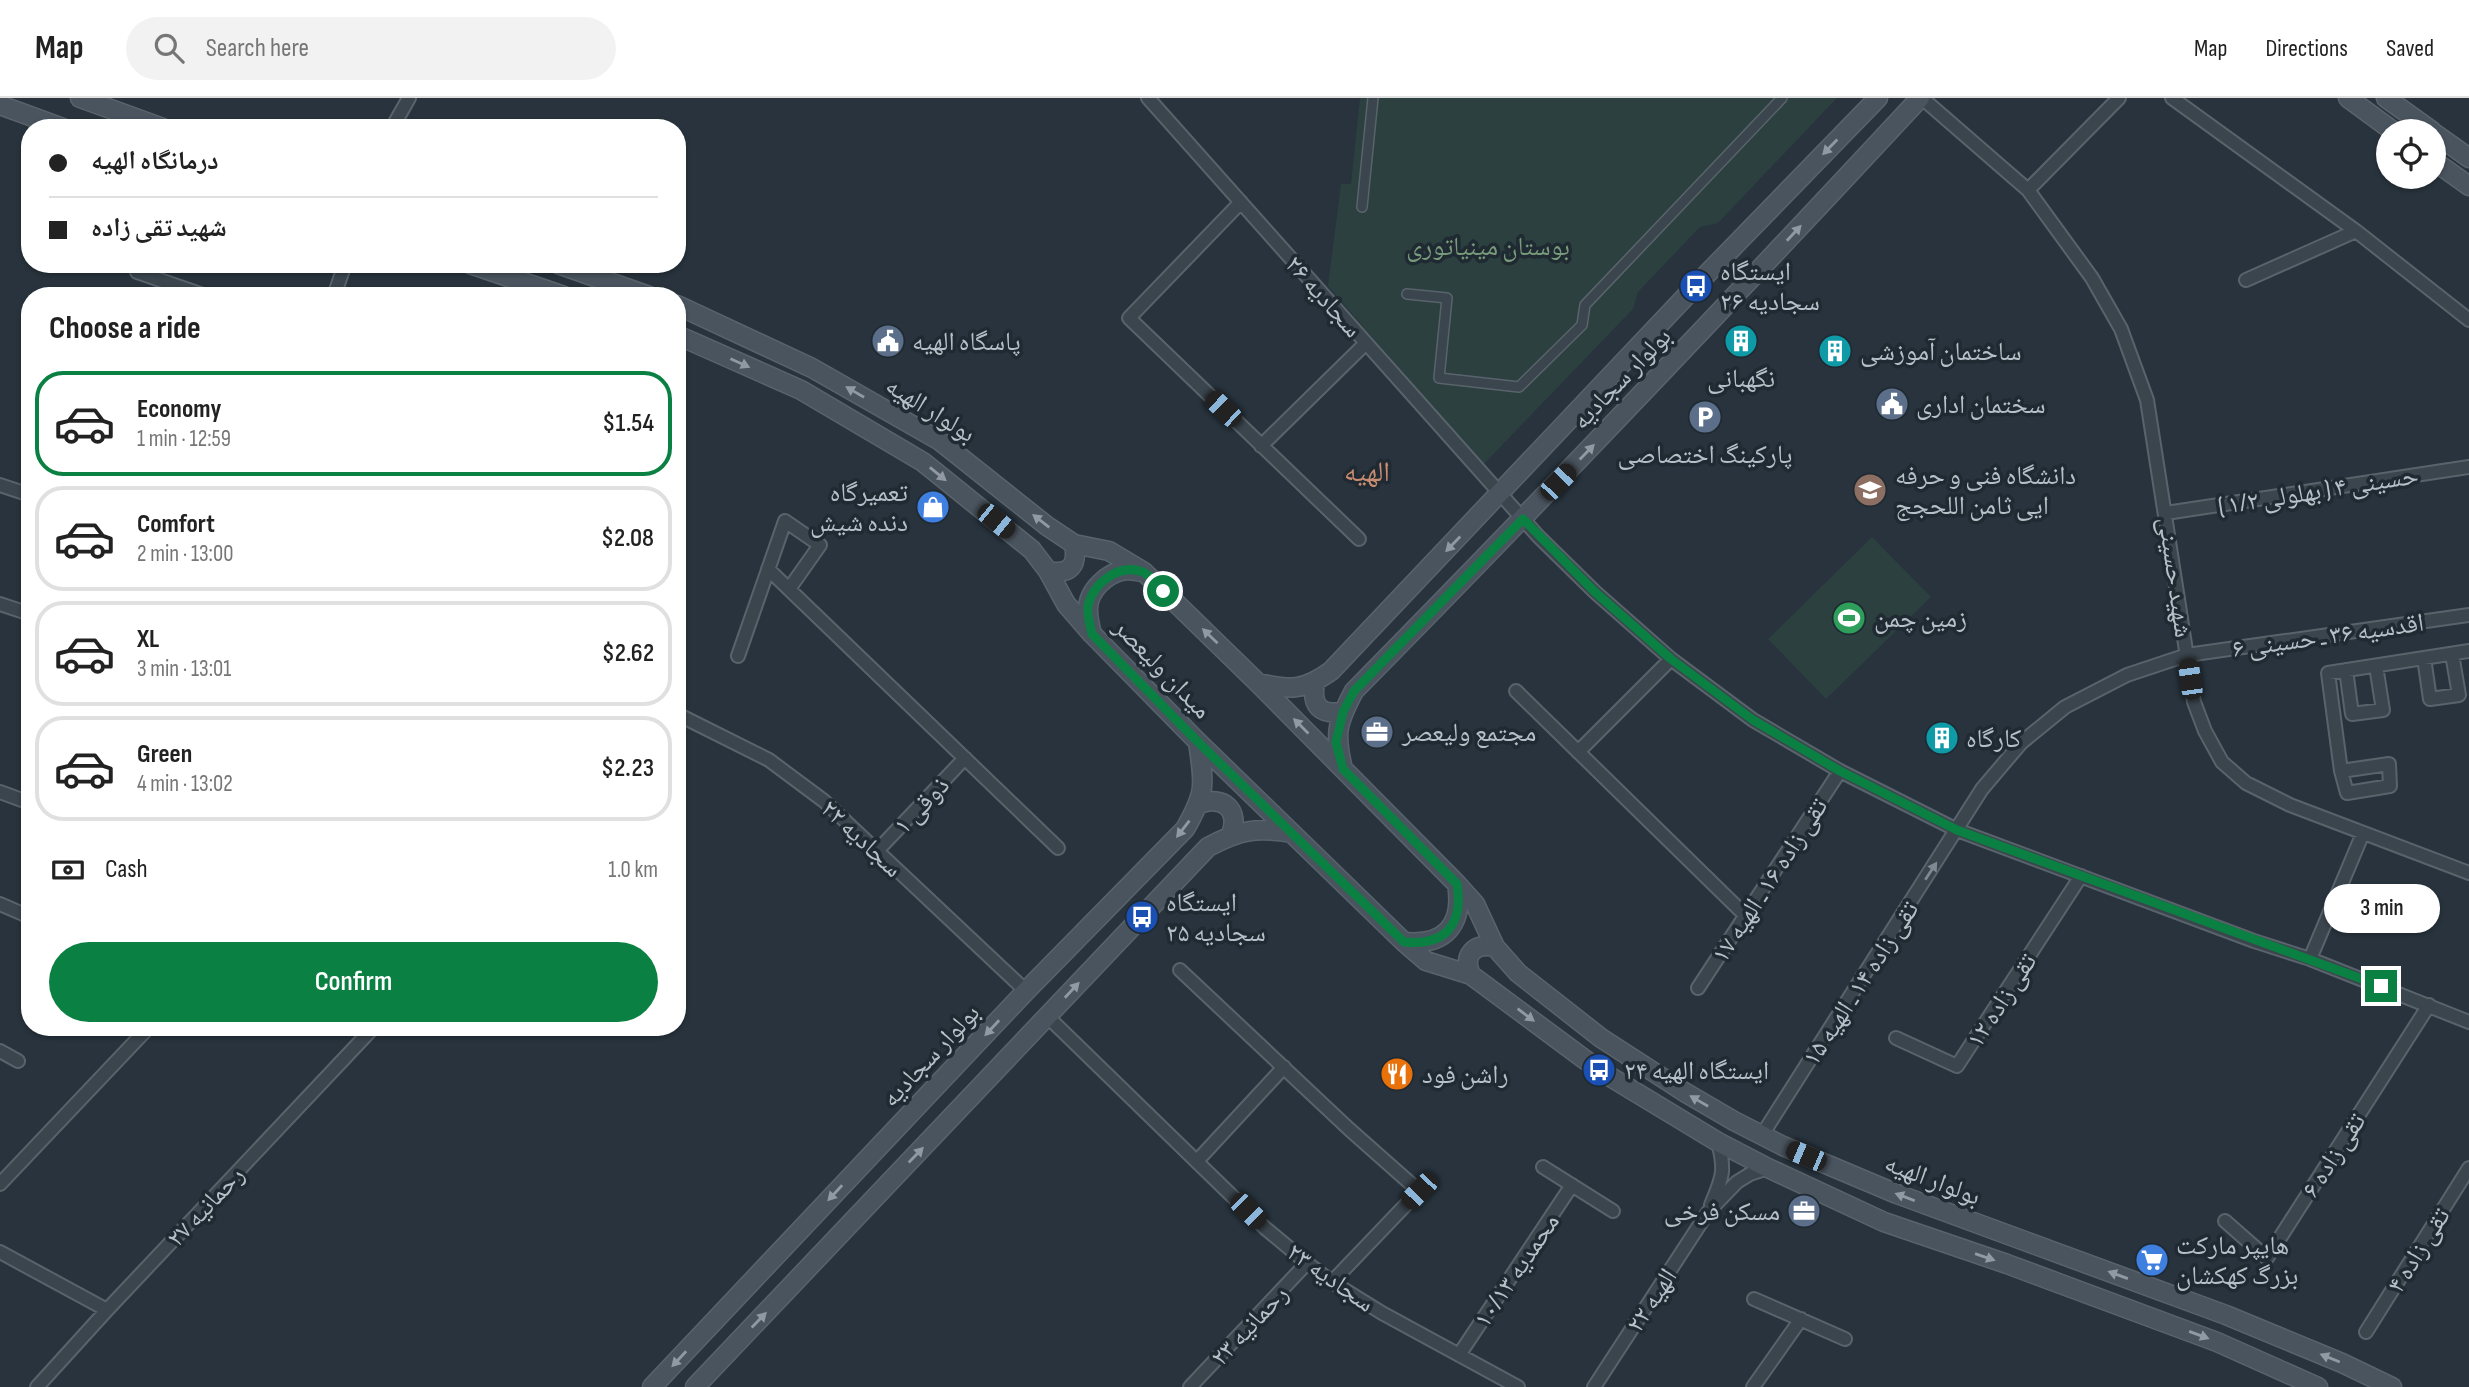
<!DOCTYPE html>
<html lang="en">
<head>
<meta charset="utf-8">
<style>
	:root { --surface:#fff; --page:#f2f2f2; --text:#222; --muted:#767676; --line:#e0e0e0; --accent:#0b8043 }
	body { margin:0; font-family:"Sofia Sans Condensed","Noto Naskh Arabic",sans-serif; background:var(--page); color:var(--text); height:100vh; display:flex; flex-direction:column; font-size:26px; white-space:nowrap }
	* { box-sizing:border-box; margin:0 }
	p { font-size:23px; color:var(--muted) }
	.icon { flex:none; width:38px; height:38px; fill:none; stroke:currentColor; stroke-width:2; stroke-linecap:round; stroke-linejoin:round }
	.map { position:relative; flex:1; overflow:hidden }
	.sheet { position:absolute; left:21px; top:189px; width:665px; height:749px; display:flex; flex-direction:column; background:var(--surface); border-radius:28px; box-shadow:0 2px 5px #0004 }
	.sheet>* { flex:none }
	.top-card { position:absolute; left:21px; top:21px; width:665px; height:154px; border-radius:28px; box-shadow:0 2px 5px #0004; display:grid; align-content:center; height:154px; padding:0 28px; background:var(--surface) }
	.controls { position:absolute; left:2376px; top:21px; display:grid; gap:14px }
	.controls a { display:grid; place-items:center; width:70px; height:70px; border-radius:50%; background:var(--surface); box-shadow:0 2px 5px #0004; font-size:35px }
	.end { position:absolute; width:32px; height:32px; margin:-16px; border:9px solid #0b8043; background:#fff; box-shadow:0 0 0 4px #fff }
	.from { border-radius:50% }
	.bubble { position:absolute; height:49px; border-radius:24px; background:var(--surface); box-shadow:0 2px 5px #0004; font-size:23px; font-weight:600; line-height:49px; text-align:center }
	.car { position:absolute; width:21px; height:42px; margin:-21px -10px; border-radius:9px; box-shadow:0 0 5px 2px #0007; background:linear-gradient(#222 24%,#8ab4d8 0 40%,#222 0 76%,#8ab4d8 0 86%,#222 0) }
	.top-card b { display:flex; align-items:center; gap:24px; height:66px; font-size:26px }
	.top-card b+b { border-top:2px solid var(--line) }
	.top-card i { width:18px; height:18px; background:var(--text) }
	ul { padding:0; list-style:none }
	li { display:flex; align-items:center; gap:21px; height:105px; margin:0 14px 10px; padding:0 14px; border:4px solid var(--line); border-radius:28px }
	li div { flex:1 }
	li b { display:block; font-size:26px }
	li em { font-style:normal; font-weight:600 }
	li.on { border-color:var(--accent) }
	li>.icon { width:63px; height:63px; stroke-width:1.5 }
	h2 { padding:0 28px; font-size:32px; line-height:84px }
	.pay { display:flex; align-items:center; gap:18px; height:77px; padding:0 28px; font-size:26px }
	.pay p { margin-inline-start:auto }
	.primary-button { display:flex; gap:14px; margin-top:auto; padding:14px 28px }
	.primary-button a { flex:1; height:80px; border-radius:42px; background:var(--accent); color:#fff; font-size:28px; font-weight:600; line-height:80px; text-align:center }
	header { display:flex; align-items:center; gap:42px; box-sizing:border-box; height:98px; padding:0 35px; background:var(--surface); border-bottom:2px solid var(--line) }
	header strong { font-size:33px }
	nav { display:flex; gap:38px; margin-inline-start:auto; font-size:24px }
	.search { width:490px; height:63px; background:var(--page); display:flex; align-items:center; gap:18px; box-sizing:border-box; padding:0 24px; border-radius:38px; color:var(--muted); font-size:26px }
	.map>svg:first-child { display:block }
	.green { fill:#2b403f }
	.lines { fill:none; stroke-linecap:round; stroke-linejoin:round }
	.pedestrian-casing { stroke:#59636b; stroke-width:12 }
	.minor-casing { stroke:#59636b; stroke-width:16 }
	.secondary-casing { stroke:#59636b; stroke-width:21 }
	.pedestrian { stroke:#3b454d; stroke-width:9 }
	.minor { stroke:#3b454d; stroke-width:12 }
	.secondary { stroke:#4a545f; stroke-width:18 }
	.oneway { fill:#919aa3 }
	.oneway2 { fill:#7f8991 }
	.route { stroke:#0b8043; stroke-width:9 }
	.labels { text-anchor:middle; stroke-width:7; stroke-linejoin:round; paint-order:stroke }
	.park-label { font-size:26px; fill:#789b7c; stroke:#202a32 }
	.poi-label { font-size:26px; fill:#b7c0c8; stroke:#202a32; text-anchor:start }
	.street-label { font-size:26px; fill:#b7c0c8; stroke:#202a32 }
	.neighbourhood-label { font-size:28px; fill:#ca8d71; stroke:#202a32 }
</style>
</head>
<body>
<header>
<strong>Map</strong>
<div class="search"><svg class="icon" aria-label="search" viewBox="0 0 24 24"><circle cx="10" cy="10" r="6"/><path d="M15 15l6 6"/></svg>Search here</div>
<nav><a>Map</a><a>Directions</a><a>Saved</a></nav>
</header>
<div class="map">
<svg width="2469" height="1289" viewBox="0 0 2469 1289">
	<rect width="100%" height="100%" fill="#28333d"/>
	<!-- green -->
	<path class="green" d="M1360,0h477l-119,125 -18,4 -62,65 -5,17 -150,156 -155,-179 13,-102h10z
		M1872,439l59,60 -105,102 -58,-60z"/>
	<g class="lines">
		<defs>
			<path id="pedestrian" d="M1362,109l11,-109
				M1407,196l40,4 -8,80 80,9 63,-62 3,-20 197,-207"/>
			<path id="minor" d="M1148,0l390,438 57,56 76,67 82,61 87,51 117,59 297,111 56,18 159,63
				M1922,0l106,92 64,88 29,51 26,71 47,302 11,29 17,31 24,21 44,22 179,68
				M2172,0l184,133 113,89
				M392,30l17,-30
				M2028,92l91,-92
				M1241,104l-112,116 230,221
				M137,174l69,24
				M2246,182l110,-49
				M334,198l11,-32
				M1261,348l105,-103
				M0,387l30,10
				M2166,415l303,-46
				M768,471l290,279
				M0,506l30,10
				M738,558l47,-135 35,24 -31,44
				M2424,560l6,41 29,-4 -7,-41
				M2346,572l6,44 31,-4 -7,-44
				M1516,593l229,224
				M677,616l92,46 55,41 202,190
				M1578,654l93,-93
				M2341,673l48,-7 1,22 -43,7 -6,-22 -13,-98 141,-22
				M0,694l30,11
				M877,753l88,-93
				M0,806l30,13
				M2310,861l53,-126
				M1180,872l169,159 70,62 -87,91
				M1698,890l142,-217
				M1048,919l217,211 42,35 25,19 50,31 136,74
				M1896,940l61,28 124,-190
				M0,953l18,10
				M1762,1037l220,-346 39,-46 44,-36 62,-32 60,-20 282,-40
				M1197,1063l87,-94
				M1543,1069l70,44
				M0,1086l149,-157
				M1711,1107c11,-27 15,-33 7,-63
				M2225,1123l42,37 162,-253
				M0,1154l107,58
				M1754,1201l91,40
				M2366,1234l103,-164
				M1459,1257l113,-170
				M37,1289l70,-77 267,-283
				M1190,1289l117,-124
				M1594,1289l114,-175 29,-30 13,-8 18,-6
				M1753,1289l48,-68"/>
			<path id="secondary" d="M80,0l83,30
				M2348,0l45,33
				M2386,0l46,33
				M0,7l63,23
				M2434,35l35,25
				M2434,63l35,25
				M470,166l94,32
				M558,166l91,32
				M677,207l135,63 128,73 107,85 27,18 35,7 35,21 114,111 199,201 18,20 20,43 23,26 83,65 85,55 48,28 49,25 114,48 329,121 116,48 50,24
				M677,237l124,55 122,72 109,88 16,21 18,33 26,30 106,108 206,200 22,19 45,14 128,95 119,72 50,26 116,54 123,42 210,78 101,45
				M1048,473c22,4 30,-5 26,-27
				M1092,536c-2,-8 -4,-15 -4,-23 -1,-20 19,-39 39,-41 5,0 12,2 17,2
				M1258,585c33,7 45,8 73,-12l374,-395 173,-178
				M1315,585c-4,23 5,32 28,29
				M1343,671c-9,-36 -6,-46 11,-78 192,-195 380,-393 566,-593
				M1199,706c25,-9 41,6 32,31
				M1404,844c41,4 60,-17 53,-58
				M1471,877c-9,-19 3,-33 24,-28
				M652,1289l374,-396 159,-162c22,-38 19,-45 13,-87
				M695,1289l513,-540c32,-17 48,-20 84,-14"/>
		</defs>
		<!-- pedestrian casing -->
		<use href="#pedestrian" class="pedestrian-casing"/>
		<!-- minor casing -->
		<use href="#minor" class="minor-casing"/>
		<!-- secondary casing -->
		<use href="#secondary" class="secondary-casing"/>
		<!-- pedestrian -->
		<use href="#pedestrian" class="pedestrian"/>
		<!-- minor -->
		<use href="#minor" class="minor"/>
		<!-- secondary -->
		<use href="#secondary" class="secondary"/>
	</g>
	<!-- one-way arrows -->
	<defs><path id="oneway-solid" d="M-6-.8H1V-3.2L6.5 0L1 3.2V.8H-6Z" transform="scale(1.75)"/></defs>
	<g class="oneway">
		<use href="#oneway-solid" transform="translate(1830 49) rotate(134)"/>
		<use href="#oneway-solid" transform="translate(1794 135) rotate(-47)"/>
		<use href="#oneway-solid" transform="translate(740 265) rotate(24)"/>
		<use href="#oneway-solid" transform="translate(855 294) rotate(-150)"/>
		<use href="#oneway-solid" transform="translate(1587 354) rotate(-46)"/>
		<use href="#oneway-solid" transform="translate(938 376) rotate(39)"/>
		<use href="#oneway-solid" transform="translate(1041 423) rotate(-142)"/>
		<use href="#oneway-solid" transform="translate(1453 446) rotate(134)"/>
		<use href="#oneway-solid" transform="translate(1210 538) rotate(-136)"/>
		<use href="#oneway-solid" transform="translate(1301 628) rotate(-135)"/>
		<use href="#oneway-solid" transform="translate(1183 731) rotate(128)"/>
		<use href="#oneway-solid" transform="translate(1072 892) rotate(-47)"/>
		<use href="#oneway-solid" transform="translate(1526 917) rotate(37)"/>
		<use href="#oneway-solid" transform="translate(992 930) rotate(133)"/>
		<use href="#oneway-solid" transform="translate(1699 1003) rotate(-150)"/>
		<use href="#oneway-solid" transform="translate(916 1057) rotate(-46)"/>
		<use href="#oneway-solid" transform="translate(835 1095) rotate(133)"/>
		<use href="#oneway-solid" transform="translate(1905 1099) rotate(-159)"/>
		<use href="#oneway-solid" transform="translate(1985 1159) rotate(19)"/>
		<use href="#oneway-solid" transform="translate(2118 1177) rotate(-160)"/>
		<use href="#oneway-solid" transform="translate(759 1222) rotate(-46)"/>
		<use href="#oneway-solid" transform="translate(2199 1237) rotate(20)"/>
		<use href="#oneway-solid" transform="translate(2330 1260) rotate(-158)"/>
		<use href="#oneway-solid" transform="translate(679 1261) rotate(133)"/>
	</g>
	<use class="oneway2" href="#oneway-solid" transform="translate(1931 773) rotate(-57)"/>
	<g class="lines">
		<!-- route -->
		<path class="route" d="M1163,493c-5,-6 -13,-16 -20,-19 -24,-9 -50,11 -55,34 -1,9 2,19 4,28l106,108 206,200c41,4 60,-17 53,-58l-114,-115 -7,-27 7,-30 11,-21 169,-172 72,73 76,67 82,61 87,51 117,59 424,156"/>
	</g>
	<!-- icons -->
	<defs>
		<symbol id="bus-disc" viewBox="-11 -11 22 22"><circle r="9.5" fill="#1a4fb4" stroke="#202a32"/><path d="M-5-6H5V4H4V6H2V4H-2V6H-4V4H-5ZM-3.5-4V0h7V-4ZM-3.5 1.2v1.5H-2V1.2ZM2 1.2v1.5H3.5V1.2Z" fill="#fff"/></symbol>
		<symbol id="civic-disc" viewBox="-11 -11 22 22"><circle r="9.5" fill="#5c6f8a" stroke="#202a32"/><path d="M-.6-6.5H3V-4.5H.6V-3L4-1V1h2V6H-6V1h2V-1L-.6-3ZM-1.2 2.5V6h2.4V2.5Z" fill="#fff"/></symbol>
		<symbol id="building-disc" viewBox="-11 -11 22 22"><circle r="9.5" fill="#0f9aa8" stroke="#202a32"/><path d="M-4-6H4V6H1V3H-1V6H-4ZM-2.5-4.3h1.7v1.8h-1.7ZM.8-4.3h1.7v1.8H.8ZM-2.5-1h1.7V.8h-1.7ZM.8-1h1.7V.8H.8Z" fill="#fff"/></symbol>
		<symbol id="parking-disc" viewBox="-11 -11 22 22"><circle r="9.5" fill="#5c6f8a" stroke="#202a32"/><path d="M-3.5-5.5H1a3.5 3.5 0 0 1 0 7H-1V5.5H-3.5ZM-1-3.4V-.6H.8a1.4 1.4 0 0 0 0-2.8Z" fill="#fff"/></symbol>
		<symbol id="university-disc" viewBox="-11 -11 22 22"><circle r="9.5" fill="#8d6e63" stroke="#202a32"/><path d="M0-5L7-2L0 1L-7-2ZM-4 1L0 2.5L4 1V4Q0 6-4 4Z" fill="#fff"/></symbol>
		<symbol id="shop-disc" viewBox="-11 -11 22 22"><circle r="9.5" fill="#3f7fe0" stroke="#202a32"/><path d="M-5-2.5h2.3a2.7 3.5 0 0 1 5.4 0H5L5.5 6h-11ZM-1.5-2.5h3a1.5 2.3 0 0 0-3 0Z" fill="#fff"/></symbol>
		<symbol id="stadium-disc" viewBox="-11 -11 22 22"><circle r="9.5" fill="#2e9e5b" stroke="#202a32"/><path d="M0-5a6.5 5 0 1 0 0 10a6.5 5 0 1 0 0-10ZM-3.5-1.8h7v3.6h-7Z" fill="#fff"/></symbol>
		<symbol id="office-disc" viewBox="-11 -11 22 22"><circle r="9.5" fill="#5c6f8a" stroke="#202a32"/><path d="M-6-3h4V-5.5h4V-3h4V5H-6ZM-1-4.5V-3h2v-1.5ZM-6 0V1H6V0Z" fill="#fff"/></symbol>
		<symbol id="restaurant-disc" viewBox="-11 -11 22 22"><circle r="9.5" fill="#e8710a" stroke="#202a32"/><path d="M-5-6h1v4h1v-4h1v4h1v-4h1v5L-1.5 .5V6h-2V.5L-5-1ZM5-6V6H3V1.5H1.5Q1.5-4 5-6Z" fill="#fff"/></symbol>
		<symbol id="supermarket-disc" viewBox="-11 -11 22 22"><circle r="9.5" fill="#3f7fe0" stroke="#202a32"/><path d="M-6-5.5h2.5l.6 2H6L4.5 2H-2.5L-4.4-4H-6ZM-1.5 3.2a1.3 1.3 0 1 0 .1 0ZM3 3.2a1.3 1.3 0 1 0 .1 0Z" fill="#fff"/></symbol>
	</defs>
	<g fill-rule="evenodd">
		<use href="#bus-disc" x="1677" y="169" width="38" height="38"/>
		<use href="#civic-disc" x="869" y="224" width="38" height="38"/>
		<use href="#building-disc" x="1722" y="224" width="38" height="38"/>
		<use href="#building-disc" x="1816" y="234" width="38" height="38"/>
		<use href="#civic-disc" x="1873" y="287" width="38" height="38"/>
		<use href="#parking-disc" x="1686" y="300" width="38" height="38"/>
		<use href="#university-disc" x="1851" y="373" width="38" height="38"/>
		<use href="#shop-disc" x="914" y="390" width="38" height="38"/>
		<use href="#stadium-disc" x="1830" y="501" width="38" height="38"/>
		<use href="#office-disc" x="1358" y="615" width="38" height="38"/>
		<use href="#building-disc" x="1923" y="621" width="38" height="38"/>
		<use href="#bus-disc" x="1123" y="800" width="38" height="38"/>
		<use href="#bus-disc" x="1580" y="953" width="38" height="38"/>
		<use href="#restaurant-disc" x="1378" y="957" width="38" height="38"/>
		<use href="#office-disc" x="1785" y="1094" width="38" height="38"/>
		<use href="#supermarket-disc" x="2133" y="1143" width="38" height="38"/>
	</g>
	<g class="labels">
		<!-- park labels -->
		<g class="park-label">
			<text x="1488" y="157">بوستان مینیاتوری</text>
		</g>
		<!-- poi labels -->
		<g class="poi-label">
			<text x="1720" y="182">ایستگاه<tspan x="1720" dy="30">سجادیه ۲۶</tspan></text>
			<text x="912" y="252">پاسگاه الهیه</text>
			<text x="1860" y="262">ساختمان آموزشی</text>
			<text x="1741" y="289" text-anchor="middle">نگهبانی</text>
			<text x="1916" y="315">سختمان اداری</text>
			<text x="1705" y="365" text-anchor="middle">پارکینگ اختصاصی</text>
			<text x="1895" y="386">دانشگاه فنی و حرفه<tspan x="1895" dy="30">ایی ثامن اللحجج</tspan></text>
			<text x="908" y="403" text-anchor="end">تعمیرگاه<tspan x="908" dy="30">دنده شیش</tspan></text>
			<text x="1874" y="529">زمین چمن</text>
			<text x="1402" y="643">مجتمع ولیعصر</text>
			<text x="1966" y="649">کارگاه</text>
			<text x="1166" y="813">ایستگاه<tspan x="1166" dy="30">سجادیه ۲۵</tspan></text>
			<text x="1624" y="981">ایستگاه الهیه ۲۴</text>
			<text x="1422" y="985">راشن فود</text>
			<text x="1780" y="1122" text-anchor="end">مسکن فرخی</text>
			<text x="2176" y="1156">هایپر مارکت<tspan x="2176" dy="30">بزرگ کهکشان</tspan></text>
		</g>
		<!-- street labels -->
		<g class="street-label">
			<text transform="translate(1324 198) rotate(48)" y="9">سجادیه ۲۶</text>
			<text transform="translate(1621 280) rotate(-46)" y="9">بولوار سجادیه</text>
			<text transform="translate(931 311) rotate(32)" y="9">بولوار الهیه</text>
			<text transform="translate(2318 392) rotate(-9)" y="9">حسینی ۴ ( بهلولی ۱/۲ )</text>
			<text transform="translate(2176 479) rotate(82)" y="9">شهید حسینی</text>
			<text transform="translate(2328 537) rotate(-8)" y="9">اقدسیه ۳۶ ـ حسینی ۶</text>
			<text transform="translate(1163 570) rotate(46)" y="9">میدان ولیعصر</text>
			<text transform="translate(921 707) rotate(-47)" y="9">ذوقی ۱</text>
			<text transform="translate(862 740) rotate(43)" y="9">سجادیه ۲۲</text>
			<text transform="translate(1769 782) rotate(-57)" y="9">تقی زاده ۱۶ ـ الهیه ۱۷</text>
			<text transform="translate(1860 885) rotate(-57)" y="9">تقی زاده ۱۴ ـ الهیه ۱۵</text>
			<text transform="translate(2001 902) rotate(-57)" y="9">تقی زاده ۱۲</text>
			<text transform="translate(930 957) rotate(-47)" y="9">بولوار سجادیه</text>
			<text transform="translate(2333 1057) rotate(-57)" y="9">تقی زاده ۶</text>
			<text transform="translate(1933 1081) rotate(21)" y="9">بولوار الهیه</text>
			<text transform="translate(205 1108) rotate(-47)" y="9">رحمانیه ۲۷</text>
			<text transform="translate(2418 1152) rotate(-58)" y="9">تقی زاده ۴</text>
			<text transform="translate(1516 1172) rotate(-56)" y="9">محمدیه ۱۰/۱۳</text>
			<text transform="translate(1331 1179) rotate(35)" y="9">سجادیه ۲۳</text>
			<text transform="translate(1651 1202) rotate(-57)" y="9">الهیه ۲۲</text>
			<text transform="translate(1249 1227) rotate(-47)" y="9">رحمانیه ۲۳</text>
		</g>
		<!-- neighbourhood labels -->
		<g class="neighbourhood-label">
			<text x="1367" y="383">الهیه</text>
		</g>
	</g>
</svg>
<div class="controls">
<a><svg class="icon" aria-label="locate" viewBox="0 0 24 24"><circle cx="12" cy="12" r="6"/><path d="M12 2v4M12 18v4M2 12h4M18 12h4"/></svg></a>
</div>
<i class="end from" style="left:1163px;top:493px"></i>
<i class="end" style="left:2381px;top:888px"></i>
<div class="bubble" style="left:2324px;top:786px;width:116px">3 min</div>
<i class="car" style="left:1223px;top:311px;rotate:314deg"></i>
<i class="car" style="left:1558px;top:384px;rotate:44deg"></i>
<i class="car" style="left:996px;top:423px;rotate:129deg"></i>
<i class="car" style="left:2190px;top:581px;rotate:352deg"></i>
<i class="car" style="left:1806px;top:1058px;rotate:293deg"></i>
<i class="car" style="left:1419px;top:1093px;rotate:224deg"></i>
<i class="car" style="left:1248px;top:1113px;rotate:135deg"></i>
<div class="top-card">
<b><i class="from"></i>درمانگاه الهیه</b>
<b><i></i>شهید تقی زاده</b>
</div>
<section class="sheet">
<h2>Choose a ride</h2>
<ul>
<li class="on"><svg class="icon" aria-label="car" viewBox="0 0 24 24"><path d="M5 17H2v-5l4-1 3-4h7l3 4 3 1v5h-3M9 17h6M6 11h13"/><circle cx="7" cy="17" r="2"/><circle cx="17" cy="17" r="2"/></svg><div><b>Economy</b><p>1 min · 12:59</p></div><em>$1.54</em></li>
<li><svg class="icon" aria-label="car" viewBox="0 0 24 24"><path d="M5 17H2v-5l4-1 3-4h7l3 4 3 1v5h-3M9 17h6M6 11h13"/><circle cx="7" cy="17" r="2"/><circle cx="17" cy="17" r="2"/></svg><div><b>Comfort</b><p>2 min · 13:00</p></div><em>$2.08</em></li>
<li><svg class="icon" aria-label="car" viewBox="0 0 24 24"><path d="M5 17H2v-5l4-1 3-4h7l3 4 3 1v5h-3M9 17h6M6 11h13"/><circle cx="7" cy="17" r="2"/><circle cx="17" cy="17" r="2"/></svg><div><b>XL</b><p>3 min · 13:01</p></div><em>$2.62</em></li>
<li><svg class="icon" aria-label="car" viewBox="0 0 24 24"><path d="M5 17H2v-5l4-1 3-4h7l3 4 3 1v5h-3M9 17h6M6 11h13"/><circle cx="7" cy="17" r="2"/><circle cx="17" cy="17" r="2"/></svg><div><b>Green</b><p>4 min · 13:02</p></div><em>$2.23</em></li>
</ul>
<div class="pay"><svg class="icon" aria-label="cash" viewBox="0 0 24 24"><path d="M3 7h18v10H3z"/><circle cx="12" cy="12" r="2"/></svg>Cash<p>1.0 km</p></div>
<div class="primary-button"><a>Confirm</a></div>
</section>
</div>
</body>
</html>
